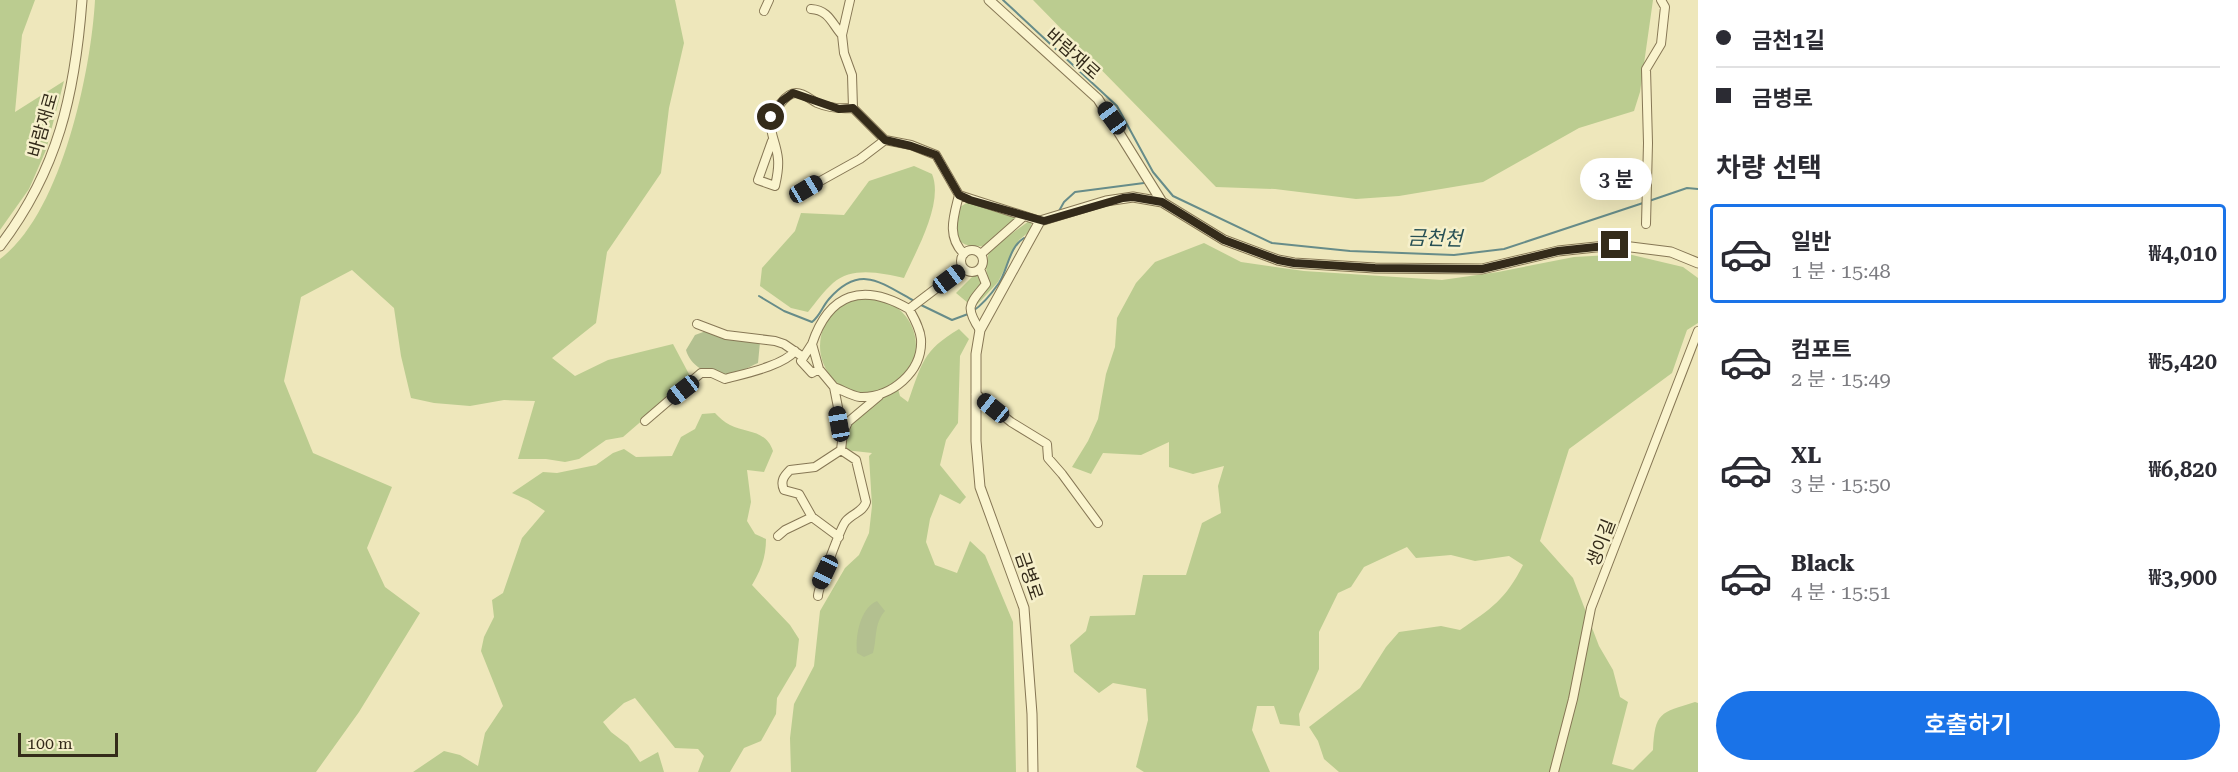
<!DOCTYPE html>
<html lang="ko">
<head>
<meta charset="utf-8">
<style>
	:root { --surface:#fff; --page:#f7f7f7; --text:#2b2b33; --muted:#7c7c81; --line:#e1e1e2; --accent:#1a73e8 }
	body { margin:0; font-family:"Roboto Serif","Noto Sans KR",serif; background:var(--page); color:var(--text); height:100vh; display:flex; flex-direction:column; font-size:22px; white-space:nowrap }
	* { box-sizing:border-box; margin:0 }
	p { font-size:20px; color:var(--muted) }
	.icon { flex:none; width:33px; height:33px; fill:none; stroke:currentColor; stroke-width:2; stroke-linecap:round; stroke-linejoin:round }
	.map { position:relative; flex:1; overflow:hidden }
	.details { display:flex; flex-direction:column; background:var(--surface); width:540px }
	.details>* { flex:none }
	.hud { display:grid; align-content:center; height:132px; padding:0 18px; background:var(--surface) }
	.scale { position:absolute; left:18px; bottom:15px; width:100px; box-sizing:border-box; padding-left:6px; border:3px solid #342b1a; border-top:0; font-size:16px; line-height:21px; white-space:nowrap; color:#342b1a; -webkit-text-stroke:4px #f6f0cb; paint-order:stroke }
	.end { position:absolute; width:27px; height:27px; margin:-14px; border:8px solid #342b1a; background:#fff; box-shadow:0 0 0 3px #fff }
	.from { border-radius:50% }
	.bubble { position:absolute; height:42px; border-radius:21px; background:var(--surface); box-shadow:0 6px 24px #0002; font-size:20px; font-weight:600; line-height:42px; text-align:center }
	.car { position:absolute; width:18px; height:36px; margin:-18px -9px; border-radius:8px; box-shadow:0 0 4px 2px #0007; background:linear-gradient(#222 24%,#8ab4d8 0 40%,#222 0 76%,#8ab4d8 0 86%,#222 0) }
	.hud b { display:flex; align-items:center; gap:21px; height:57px; font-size:22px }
	.hud b+b { border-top:2px solid var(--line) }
	.hud i { width:15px; height:15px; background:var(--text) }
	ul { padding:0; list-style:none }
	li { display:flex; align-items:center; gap:18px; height:99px; margin:0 12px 9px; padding:0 6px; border:3px solid transparent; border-radius:6px }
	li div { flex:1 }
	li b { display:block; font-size:22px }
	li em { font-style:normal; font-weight:600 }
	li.on { border-color:var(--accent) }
	li>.icon { width:54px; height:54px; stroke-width:1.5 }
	h2 { padding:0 18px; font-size:27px; line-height:72px }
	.action { display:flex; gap:12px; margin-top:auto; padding:12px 18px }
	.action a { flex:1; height:69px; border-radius:36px; background:var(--accent); color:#fff; font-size:24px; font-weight:600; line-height:69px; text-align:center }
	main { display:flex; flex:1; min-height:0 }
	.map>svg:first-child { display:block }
	.green { fill:#bbcc90 }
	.cemetery { fill:#b3c090 }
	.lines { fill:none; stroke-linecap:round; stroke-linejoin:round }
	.stream { stroke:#678c89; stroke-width:2 }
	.minor-casing { stroke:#867755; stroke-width:10 }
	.tertiary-casing { stroke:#867755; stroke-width:11 }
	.minor { stroke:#faf4ce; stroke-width:8 }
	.tertiary { stroke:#faf4ce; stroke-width:9 }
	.route { stroke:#342b1a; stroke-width:8 }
	.labels { text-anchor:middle; stroke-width:5; stroke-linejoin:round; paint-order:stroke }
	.street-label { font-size:18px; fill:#342b1a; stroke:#f6f0cb }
	.water-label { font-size:20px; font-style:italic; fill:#295155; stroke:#f6f0cb }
</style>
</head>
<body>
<main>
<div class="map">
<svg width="1698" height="772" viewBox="0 0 1698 772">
	<rect width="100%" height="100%" fill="#eee7bb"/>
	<!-- green -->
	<path class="green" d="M0,0h35l-13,35 -7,77 49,-31 -18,69 -17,39 -29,41z
		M95,0h580l9,43 -15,65 -8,65 -54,79 -11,71 -44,35 23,18 33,-16 65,-16 17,32 -8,10 -59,51 -17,3 -27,19 -14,3 -19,-3h-28l17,-58 -31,-1 -34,6 -36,-3 -23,-5 -10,-42 -7,-48 -42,-38 -51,27 -17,84 29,72 79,34 -25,61 18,39 35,26 -61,99 -43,60h-316v-513c61,-45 91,-186 95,-259z
		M1033,0h620l-13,92 -6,19 -55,17 -96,54 -84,14 -43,3 -81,-10 -59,-2z
		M914,166l18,8c12,29 -16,77 -28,104 -22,-5 -52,-12 -71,5 -9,8 -17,19 -25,29l-17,-4 -31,-22 2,-18 33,-37 6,-18 43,2 25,-34z
		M968,202l47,14v4l-31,26c-32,3 -31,-15 -24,-39z
		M1029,221l3,1 -2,9 -11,9 -21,42 -25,27 2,-8 14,-17 -3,-16 3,-18z
		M1204,243l37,19 63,9 138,9 56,-8 76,-15 54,-3 55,13 15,11v45l-11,7 -15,43 -103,76 -29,92 33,37 26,68 14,24 7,27 8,5 -16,62 21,6 20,-20c2,-38 7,-37 42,-48l3,1v69h-359l-15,-13 -6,-18 -9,-14 51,-39 26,-41 13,-15 42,-6 19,4c31,-21 46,-31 63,-65l-14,-9 -34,5 -24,-6 -35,3 -9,-11 -43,20 -13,20 -13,6 -19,39v37l-20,45 1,12 -20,-2 -6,-18h-17l-5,24 18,42h-126l-8,-5 12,-47 -2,-31 -33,-6 -14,10 -25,-21 -4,-27 16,-14 4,-15 45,-1 8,-40h43l16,-52 19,-10 -3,-27 6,-20 -31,8 -24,-7v-25l-28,13 -38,-2 -12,21 -19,-7 16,-26 10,-22 8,-45 9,-27 2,-29 19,-35 19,-21z
		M979,274l5,9 -16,20 -12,-10 18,-18z
		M820 346a48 48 0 1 1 96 0a48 48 0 1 1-96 0Z
		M959,329l10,10 -9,17 -2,67 -12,17 -6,25 26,32 -6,7 -20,-10 -10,25 -4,23 9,23 22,8 13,-32 15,14 28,67 3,150h-225l-1,-34 4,-34 20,-38 6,-55 25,-43 14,-13 10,-22 3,-27 -3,-50 3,-3 -27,-3 3,-23 36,-30 14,-8 2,7 8,6c14,-38 14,-51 51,-73z
		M715,413c4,4 9,9 15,12 17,8 36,5 43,26l-9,21 -17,-2 4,32 -4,19 8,13 11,5c0,18 -5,31 -14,46l38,40 9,14 -3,27 -19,32 -1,16 -15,27 -17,7 -14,24h-32l6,-16 -6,-7 -23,-1 -40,-50 -11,5 -21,19 8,10 17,13 12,17 18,-10 6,20h-251l31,-21 16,4 18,11 7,-33 18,-27 -22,-55 3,-14 10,-20 -2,-17 11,-7 19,-55 23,-27 -17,-11 -16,-7 31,-21 14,1 39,-8 17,-12 11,-4 12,8 36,-1 9,-19 14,-8 7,-15z"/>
	<!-- cemetery -->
	<path class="cemetery" d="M706,331l54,11 -2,21c-9,4 -21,11 -31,12 -17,2 -37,-9 -41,-25l9,-15z
		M877,601l8,10c-11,12 -8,28 -12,42l-9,4 -7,-4c-2,-16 3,-45 20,-52z"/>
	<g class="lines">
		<!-- stream -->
		<path class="stream" d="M1003,0l114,106 36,66 20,24 99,47 78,8 104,4 50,-6 139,-46
			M1649,201l38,-13 11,1
			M1059,211l5,-9 11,-10 69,-9
			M759,296l25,15 28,11c8,-6 10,-15 17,-23 31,-35 51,-17 85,2
			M919,304l33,16 16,-6
			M973,311c9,-6 19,-18 26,-28 9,-14 10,-36 25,-45"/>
		<defs>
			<path id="minor" d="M850,0l-8,35 2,18 8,22 1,33 32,32 26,5 25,10 23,40 81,26
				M811,9c18,1 21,15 31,26
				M764,11l5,-11
				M772,141l-14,39 17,6c2,-9 4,-17 3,-27 -2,-23 -17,-35 3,-56 4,-5 9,-10 15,-10 8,0 14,6 21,10 12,5 24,6 36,5
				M806,189l54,-30 25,-19
				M959,195c-5,21 -13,41 5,59
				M1646,224l2,-81 -2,-74 15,-25 4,-37 -4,-7
				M961 261a11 11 0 1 1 22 0a11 11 0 1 1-22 0Z
				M981,254l43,-38
				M980,269l6,15c-16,20 -22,22 -6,46
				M909,309l54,-41
				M697,324l29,11 49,6 9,3 19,13
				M812,344c17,-51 51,-62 97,-35 5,9 11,19 12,30 2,33 -30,59 -61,58 -8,-1 -18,-7 -26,-10l9,46 -2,17 -26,17 -25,3c-6,6 -10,11 -6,20l15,4 13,23 27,20
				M819,369l-7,4 -11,-12 11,-17 7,25 15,18
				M976,394l35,28 36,22 1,14 14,16 36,49
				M645,421l56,-48h11l13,6c18,-5 58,-13 70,-28
				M843,433l5,-11 31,-26
				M778,536l7,-6 27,-13
				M818,596c0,-7 23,-70 28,-75 7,-8 17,-9 20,-19l-10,-42 -15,-10
				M1554,772l19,-73 18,-91 107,-277"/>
			<path id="tertiary" d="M989,0l109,99 64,103
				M0,246c58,-76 75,-152 82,-246
				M1033,772l-1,-58 -8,-106 -44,-121 -4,-46v-87l4,-24 60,-109 66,-20 27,-4 29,5 62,38 54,20 16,3 81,5 107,1 76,-18 57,-6 56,7 27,11"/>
		</defs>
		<!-- minor casing -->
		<use href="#minor" class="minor-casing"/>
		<!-- tertiary casing -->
		<use href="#tertiary" class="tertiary-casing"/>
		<!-- minor -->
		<use href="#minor" class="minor"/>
		<!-- tertiary -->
		<use href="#tertiary" class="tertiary"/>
	</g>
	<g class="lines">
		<!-- route -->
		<path class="route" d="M771,117l11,-16 11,-8 46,16 14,-1 32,32 26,6 25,9 23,40 11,5 74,21 79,-23 10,-1 29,5 62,38 54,20 16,3 81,5 107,1 76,-18 57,-6"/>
	</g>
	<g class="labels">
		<!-- street labels -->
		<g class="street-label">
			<text transform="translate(1073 54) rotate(42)" y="6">바람재로</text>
			<text transform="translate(43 125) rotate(-74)" y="6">바람재로</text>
			<text transform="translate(1601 543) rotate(-69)" y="6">생이길</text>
			<text transform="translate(1029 576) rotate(71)" y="6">금병로</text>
		</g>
		<!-- water labels -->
		<g class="water-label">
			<text transform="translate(1435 238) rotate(1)" y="7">금천천</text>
		</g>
	</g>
</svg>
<div class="scale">100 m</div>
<i class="end from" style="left:771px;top:117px"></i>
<i class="end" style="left:1615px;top:245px"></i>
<div class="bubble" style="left:1580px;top:158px;width:72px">3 분</div>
<i class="car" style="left:1112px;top:118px;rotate:324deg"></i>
<i class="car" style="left:806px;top:189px;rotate:59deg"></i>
<i class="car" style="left:949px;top:279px;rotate:53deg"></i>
<i class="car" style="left:683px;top:390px;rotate:232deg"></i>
<i class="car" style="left:993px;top:408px;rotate:309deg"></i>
<i class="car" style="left:839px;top:424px;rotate:350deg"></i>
<i class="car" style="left:825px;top:572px;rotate:205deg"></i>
</div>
<section class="details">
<div class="hud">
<b><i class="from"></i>금천1길</b>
<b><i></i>금병로</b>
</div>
<h2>차량 선택</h2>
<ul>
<li class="on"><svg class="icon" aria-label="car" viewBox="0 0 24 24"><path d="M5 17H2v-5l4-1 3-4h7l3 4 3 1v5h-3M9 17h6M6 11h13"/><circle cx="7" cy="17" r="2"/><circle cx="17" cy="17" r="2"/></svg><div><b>일반</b><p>1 분 · 15:48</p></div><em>₩4,010</em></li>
<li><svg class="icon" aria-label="car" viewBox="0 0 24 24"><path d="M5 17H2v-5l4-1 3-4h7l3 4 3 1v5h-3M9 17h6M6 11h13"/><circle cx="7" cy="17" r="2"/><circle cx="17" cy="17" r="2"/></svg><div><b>컴포트</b><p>2 분 · 15:49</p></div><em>₩5,420</em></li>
<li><svg class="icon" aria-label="car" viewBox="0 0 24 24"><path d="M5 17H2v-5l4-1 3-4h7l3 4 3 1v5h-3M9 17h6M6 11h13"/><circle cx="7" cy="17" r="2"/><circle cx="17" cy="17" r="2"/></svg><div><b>XL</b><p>3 분 · 15:50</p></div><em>₩6,820</em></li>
<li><svg class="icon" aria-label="car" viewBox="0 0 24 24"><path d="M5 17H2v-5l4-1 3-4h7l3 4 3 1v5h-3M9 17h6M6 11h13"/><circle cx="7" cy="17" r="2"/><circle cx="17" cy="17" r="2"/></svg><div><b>Black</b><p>4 분 · 15:51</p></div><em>₩3,900</em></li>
</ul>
<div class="action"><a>호출하기</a></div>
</section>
</main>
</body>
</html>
